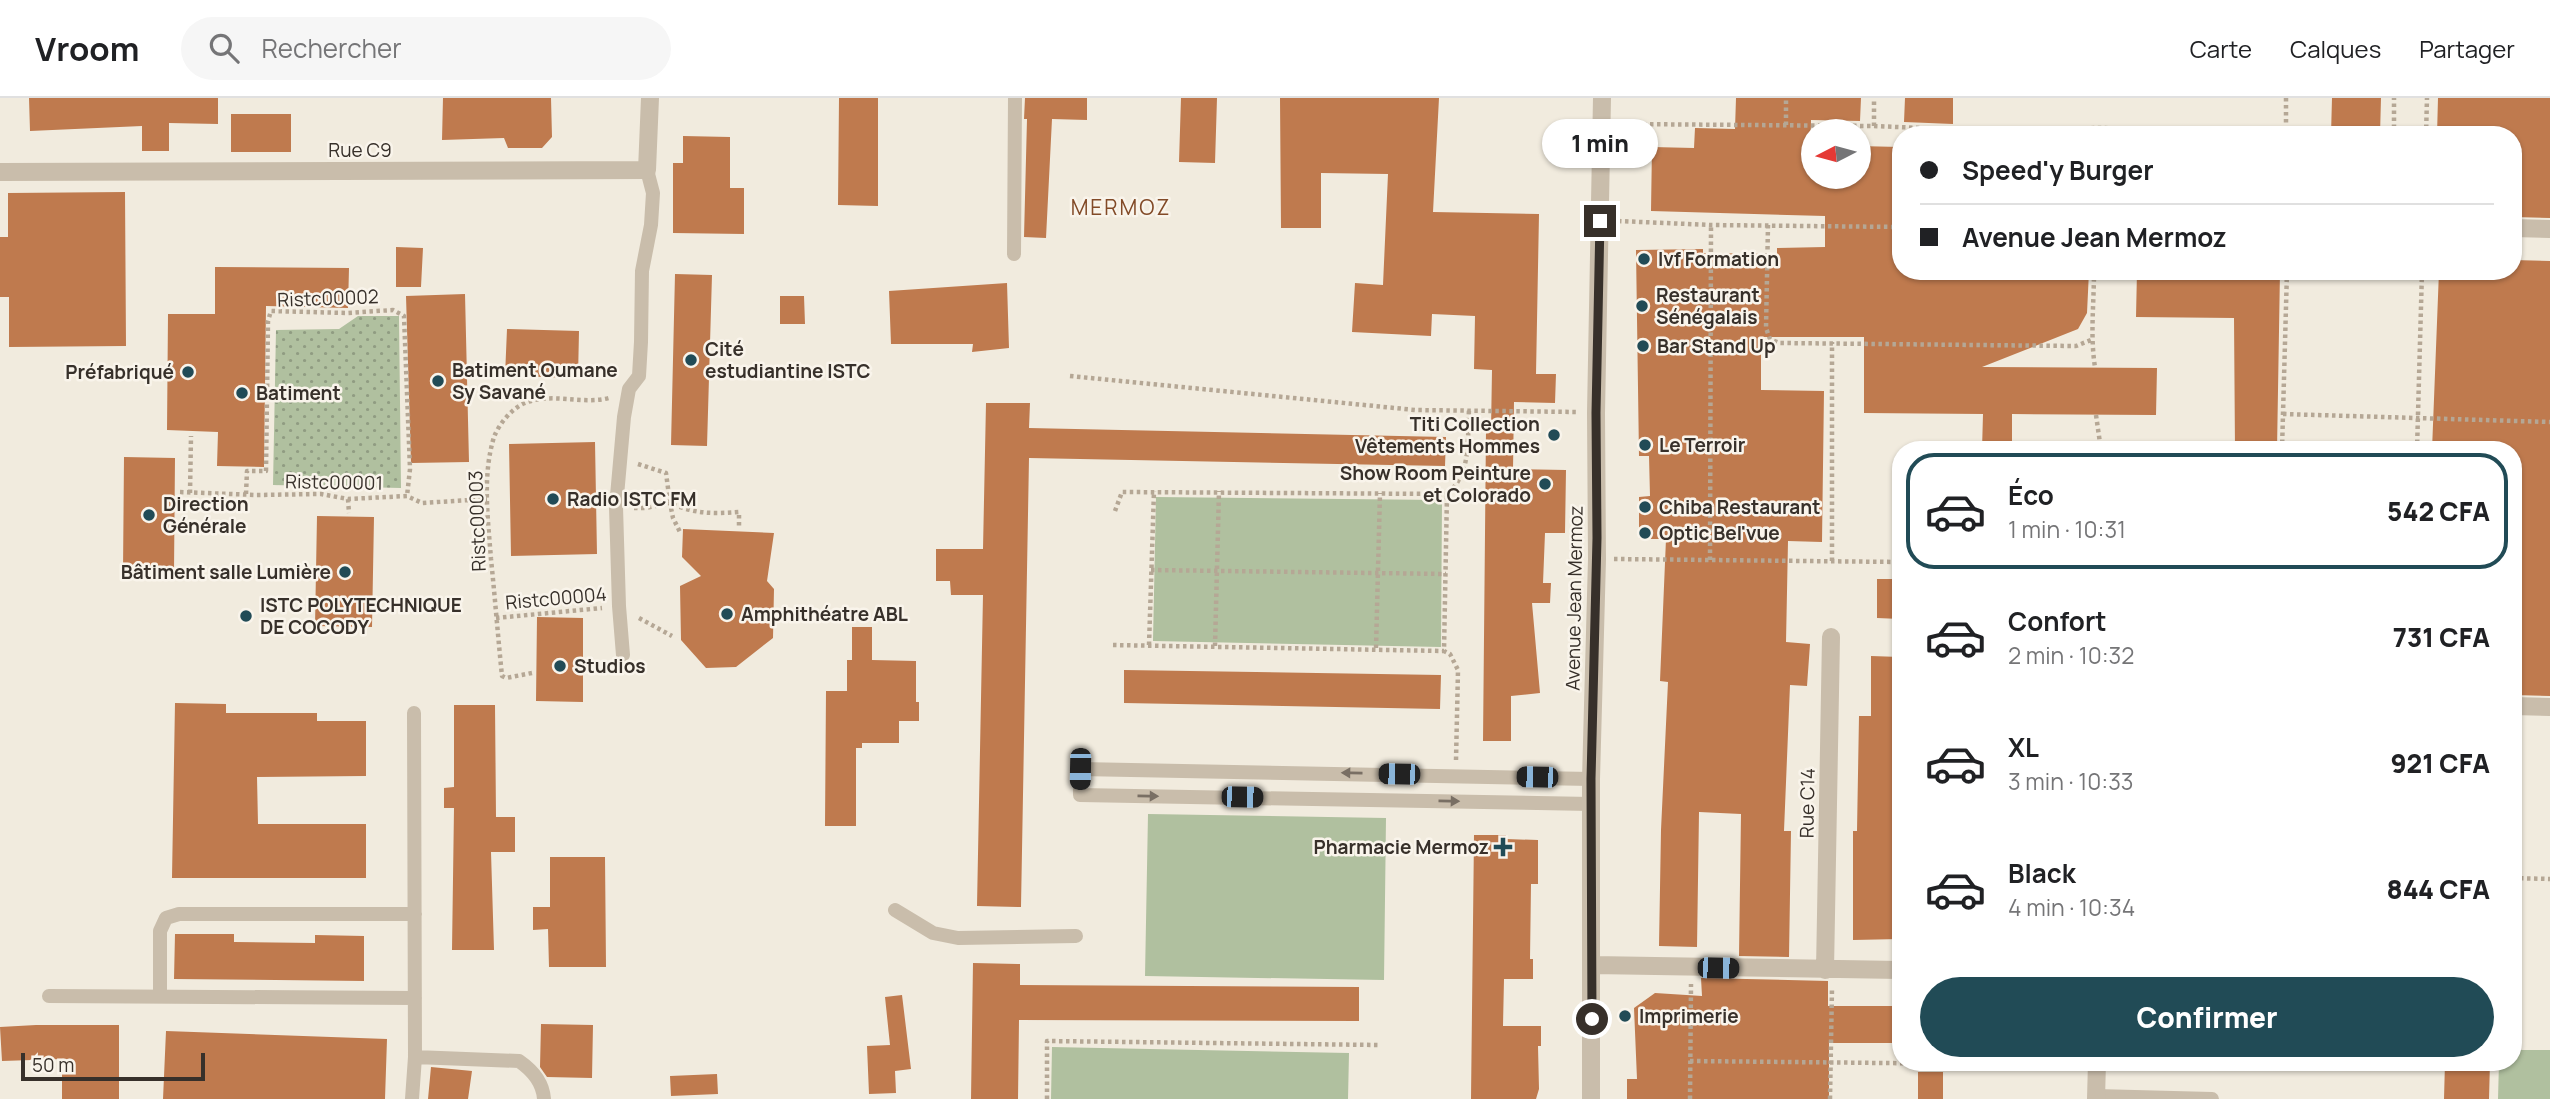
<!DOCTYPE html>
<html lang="fr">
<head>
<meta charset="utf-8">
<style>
	:root { --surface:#fff; --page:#f6f6f6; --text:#202124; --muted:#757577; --line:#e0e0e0; --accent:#214b56 }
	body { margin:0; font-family:Manrope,sans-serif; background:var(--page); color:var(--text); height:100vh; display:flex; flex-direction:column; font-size:26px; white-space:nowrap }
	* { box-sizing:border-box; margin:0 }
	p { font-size:23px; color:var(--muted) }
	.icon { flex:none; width:38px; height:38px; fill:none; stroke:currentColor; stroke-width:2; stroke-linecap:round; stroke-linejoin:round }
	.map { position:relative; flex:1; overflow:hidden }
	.side { position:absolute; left:1892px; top:343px; width:630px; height:630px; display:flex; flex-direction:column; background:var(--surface); border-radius:28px; box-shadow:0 2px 5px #0004 }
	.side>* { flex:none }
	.banner { position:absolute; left:1892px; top:28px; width:630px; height:154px; border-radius:28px; box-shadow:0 2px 5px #0004; display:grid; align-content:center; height:154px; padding:0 28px; background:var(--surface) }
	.needle { width:46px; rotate:264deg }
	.tools { position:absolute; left:1801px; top:21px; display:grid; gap:14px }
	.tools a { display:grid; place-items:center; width:70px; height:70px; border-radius:50%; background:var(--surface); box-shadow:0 2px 5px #0004; font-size:35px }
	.scale { position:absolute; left:21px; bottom:18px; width:184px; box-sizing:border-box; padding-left:7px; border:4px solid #37302a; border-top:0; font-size:19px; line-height:24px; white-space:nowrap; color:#37302a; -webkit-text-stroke:5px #f9f4eb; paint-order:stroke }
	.end { position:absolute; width:32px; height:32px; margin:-16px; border:9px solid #37302a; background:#fff; box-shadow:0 0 0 4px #fff }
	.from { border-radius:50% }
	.bubble { position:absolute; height:49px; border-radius:24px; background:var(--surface); box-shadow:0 2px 5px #0004; font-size:23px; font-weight:800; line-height:49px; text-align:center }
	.car { position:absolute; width:21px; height:42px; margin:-21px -10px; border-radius:9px; box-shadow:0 0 5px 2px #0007; background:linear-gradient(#222 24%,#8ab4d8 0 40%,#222 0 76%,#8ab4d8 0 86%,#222 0) }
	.banner b { display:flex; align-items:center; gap:24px; height:66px; font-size:26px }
	.banner b+b { border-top:2px solid var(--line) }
	.banner i { width:18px; height:18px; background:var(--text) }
	ul { padding:12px 0 0; list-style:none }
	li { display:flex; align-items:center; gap:21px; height:116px; margin:0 14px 10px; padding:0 14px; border:4px solid transparent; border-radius:28px }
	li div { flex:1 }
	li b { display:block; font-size:26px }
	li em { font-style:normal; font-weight:800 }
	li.selected { border-color:var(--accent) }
	li>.icon { width:63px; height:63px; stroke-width:1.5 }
	.action { display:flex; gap:14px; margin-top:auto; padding:14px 28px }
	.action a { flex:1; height:80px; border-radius:42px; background:var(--accent); color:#fff; font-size:28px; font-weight:800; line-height:80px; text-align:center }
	header { display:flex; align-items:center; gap:42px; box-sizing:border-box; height:98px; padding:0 35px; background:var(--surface); border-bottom:2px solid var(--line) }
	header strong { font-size:33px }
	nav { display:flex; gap:38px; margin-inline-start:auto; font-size:24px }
	.search { width:490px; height:63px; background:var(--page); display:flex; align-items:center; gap:18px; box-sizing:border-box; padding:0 24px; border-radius:38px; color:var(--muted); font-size:26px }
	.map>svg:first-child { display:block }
	.grass { fill:#b0c09f }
	.park { fill:url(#park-dots) }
	.building { fill:#bf7a4e }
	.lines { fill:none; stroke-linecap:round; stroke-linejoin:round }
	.path { stroke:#b5a795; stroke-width:4.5; stroke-dasharray:3.5 3.5; stroke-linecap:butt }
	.lane { stroke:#c9bdab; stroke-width:14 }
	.street { stroke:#c9bdab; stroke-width:18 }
	.oneway { fill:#796f64 }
	.route { stroke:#37302a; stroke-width:9 }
	.poi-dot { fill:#214b56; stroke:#f9f4eb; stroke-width:2.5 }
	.labels { text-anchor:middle; stroke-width:5; stroke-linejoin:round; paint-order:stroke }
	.street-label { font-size:19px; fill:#37302a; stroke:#f9f4eb }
	.poi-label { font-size:19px; font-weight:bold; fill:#37302a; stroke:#f9f4eb; text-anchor:start }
	.neighbourhood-label { font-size:21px; letter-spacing:2px; fill:#824a27; stroke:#f9f4eb }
</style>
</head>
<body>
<header>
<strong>Vroom</strong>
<div class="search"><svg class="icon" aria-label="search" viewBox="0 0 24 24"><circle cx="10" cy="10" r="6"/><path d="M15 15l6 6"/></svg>Rechercher</div>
<nav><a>Carte</a><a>Calques</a><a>Partager</a></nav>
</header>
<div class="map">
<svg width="2550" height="1001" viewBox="0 0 2550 1001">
	<defs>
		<pattern id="park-dots" width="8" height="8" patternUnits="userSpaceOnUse" patternTransform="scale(1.75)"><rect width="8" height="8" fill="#b0c09f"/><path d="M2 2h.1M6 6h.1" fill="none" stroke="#909c82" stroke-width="1.8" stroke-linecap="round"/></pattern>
	</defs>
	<rect width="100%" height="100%" fill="#f1ebde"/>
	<!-- grass -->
	<path class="grass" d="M1156,399l286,3 -1,147 -288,-6z
		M1148,716l238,4 -2,162 -239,-4z
		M1052,949l297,6 -1,46h-297z
		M2513,952h37v49h-52l1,-37h14z"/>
	<!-- park -->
	<path class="park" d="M358,218h41l2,172 -128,-3 3,-155 63,-1z"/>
	<!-- building -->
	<path class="building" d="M29,0h189v26l-49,-1v28h-27v-25l-112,5z
		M443,0h108l1,39 -10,11h-34l-4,-10 -62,2z
		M839,0h39v108l-40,-1z
		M1025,0h62v22l-35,-1 -6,119 -22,-1 3,-118h-3z
		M1181,0h36l-2,65 -36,-1z
		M1280,0h159l-6,114 106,2 -3,160h20l-1,29 -41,-1 -1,67 53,1 -1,63h-20l-2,50h8l-1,20h-18l8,90 -29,3v45h-28l3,-311h5l1,-60 -18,-1 1,-53 -43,-2 -1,22 -79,-4 3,-49 28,2 5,-111 -67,-1v55h-40z
		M1736,0h125l-1,23 -49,-1 -1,57h48v-31l42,1v124h189l-2,42 -9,16 -96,38 175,1 -1,47 -144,-1v36h-30l1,-36 -119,-1v-76h-103v53l63,1 -2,151 -34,-1 -2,101 24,2 -3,42 -17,-1 -6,146h7l-2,126 -50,-1 2,-142 -42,-2 -2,135 -38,-1 2,-116 7,-148 -8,-1 6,-142h-27v-42l11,-1 -1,-40h-10l-3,-206 67,-1v4l74,1v-6l48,-1v-31l-174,-5 1,-64 42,1 1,-20 40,1z
		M1905,0h48v26l-49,-2z
		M2332,0h49l-1,37h-49z
		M2438,0h112v120l-37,-1v-82h-76z
		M231,16h60v38h-60z
		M683,38l47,1v51h14v46l-71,-1v-70h10z
		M125,94l1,154 -117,1v-50h-9v-60h8v-44z
		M396,149l27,1 -2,39h-25z
		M2513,162l37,1v435l-37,-1v-245h-81l7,-179h74z
		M215,169l134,1 -1,40 -82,-2 -2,161 -47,-1 1,-34 -51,-2 1,-116h47z
		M2137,173h143l-3,179h-42l-1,-132 -98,-1z
		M675,176l37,1 -5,171 -36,-1z
		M1007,185l2,65 -37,4 1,-8h-82l-2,-53z
		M465,196l4,168 -58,1 -5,-167z
		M780,198h24l1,28h-25z
		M507,231l72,2 -1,47 -73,-2z
		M986,305h44l-1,25 417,9 -1,29 -416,-8 -8,449 -44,-1 6,-311h-32l-1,-14h-14v-32h47z
		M595,344l2,112 -86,2 -2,-112z
		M124,359l51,1 -1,114h-51z
		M317,418l57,1 -2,110 -57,-1z
		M683,431l91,4 -7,48 7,8 -1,49 -37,29 -30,1 -25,-28 -1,-54 21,-10 -19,-19z
		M1877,481h23v40l-23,-1z
		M537,519l46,1v84l-47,-1z
		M852,529h20v33l44,1v41h3v19h-20v22h-37v5h-6v78h-31l1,-135h21v-31h5z
		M1871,558l29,1v282l-47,1v-109h4l2,-115h12z
		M1124,572l317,5 -1,34 -316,-6z
		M175,605l51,1v9h91v8h49v55l-109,1 1,47h108v54h-194z
		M454,607h41l1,112h19v35h-24l3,98h-42l2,-142h-10v-20l10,-1z
		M1474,737h32v4l32,1v44h-7l-1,75h3v20h-29l-1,47h38v20h-3l1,43 -3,10h-65z
		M550,759h55l1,110h-57l-1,-38 -15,1v-23h17z
		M175,836h59v8l81,1v-8l49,1v45l-190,-2z
		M973,865l47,1v21l339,2v34l-340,-1 -1,79h-47z
		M1701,880l127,3v25h72v37h-71v56h-202v-20h10l-3,-71 21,-15 47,3z
		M902,897l9,74 -16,2 1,22 -27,1 -2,-48 23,-1 -5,-48z
		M541,926l52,1 -1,53 -45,-1 -7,-10z
		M36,927h83v74h-57v-40l-60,2 -2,-34z
		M166,933l221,8 -2,60h-222z
		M2445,964h45l-1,37h-45z
		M431,969l41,4 -4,28h-40z
		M1918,974h25v27h-25z
		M717,976l1,20 -47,2 -1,-20z"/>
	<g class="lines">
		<!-- path -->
		<path class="path" d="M2286,0v32
			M1622,26l252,2 138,6 82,-4 206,2
			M1786,27v-27
			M1874,28v-28
			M2394,37v-37
			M2426,37l1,-37
			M1618,123l93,4 189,2
			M1768,127l-2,103 4,11 9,4 297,3 15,-6
			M2094,173c0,33 -4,65 1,96
			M1070,278l345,34 163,2
			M2283,316l267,8
			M2096,317l5,35
			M2282,352l5,-179
			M2417,352l5,-179
			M638,366l28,9 4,30c25,11 42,11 69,9v15
			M180,394l76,3 65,-1 27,5 59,-3 15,7 65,-4
			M190,395l1,-57
			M246,396l1,-23h19l2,-150 3,-10 76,2 46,-3 11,6 6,153 -3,27
			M348,401l1,14
			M634,410h12l24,-5 3,15 7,14
			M1115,413l7,-19 325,2
			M1614,461l286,3
			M1710,462l1,-335
			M1832,463v-219
			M1151,472l295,4
			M496,520l106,-10
			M639,520l33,18
			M1113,547l331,6
			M1149,547l5,-154
			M1215,548l4,-155
			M1376,550l4,-155
			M532,575l-26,5 -4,-2c-4,-39 -7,-78 -11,-117 -3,-40 -9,-83 3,-122 5,-13 18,-29 31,-34 27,-11 57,2 84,-5
			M1456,662l2,-90 -8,-16 -6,-3 3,-157c25,-21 20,-54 22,-84
			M2513,780l37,1
			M1690,963l388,4
			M1047,1001v-58l331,4
			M1690,1001l1,-115
			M1830,1001l2,-111"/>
		<!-- lane -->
		<path class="lane" d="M1014,156l1,-156
			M623,557l-4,-49 -3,-99 8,-90 5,-28 10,-13 2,-34 1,-71 9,-46 2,-32 -6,-23
			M1591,706l-511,-9v-26l511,10
			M895,812l38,23 25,5 118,-2
			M160,897v-64l6,-13 13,-4h236
			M49,898l366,2
			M415,959l104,4c13,9 24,22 25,38
			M2096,998l116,3
			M412,1001l3,-42 -1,-344"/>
		<!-- street -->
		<path class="street" d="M0,74l647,-2 3,-72
			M2513,130l37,1
			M2513,608l37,1
			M1593,867l307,5
			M1825,872l6,-333
			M1591,1001v-320l6,-220 -1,-146 6,-315
			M2096,1001l1,-37"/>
	</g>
	<!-- one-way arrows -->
	<defs><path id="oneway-solid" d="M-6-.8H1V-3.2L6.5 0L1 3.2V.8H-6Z" transform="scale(1.75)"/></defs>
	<g class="oneway">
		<use href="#oneway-solid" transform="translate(1352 675) rotate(-179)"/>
		<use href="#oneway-solid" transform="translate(1148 698) rotate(1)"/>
		<use href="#oneway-solid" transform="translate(1449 703) rotate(1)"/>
	</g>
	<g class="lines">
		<!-- route -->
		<path class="route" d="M1592,921l-1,-240 6,-241 -1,-125 4,-192"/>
	</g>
	<!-- markers -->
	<g class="poi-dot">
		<circle cx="1644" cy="161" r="7"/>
		<circle cx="1642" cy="208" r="7"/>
		<circle cx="1643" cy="248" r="7"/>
		<circle cx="691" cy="262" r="7"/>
		<circle cx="188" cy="274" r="7"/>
		<circle cx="438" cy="283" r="7"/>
		<circle cx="242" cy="295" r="7"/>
		<circle cx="1554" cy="337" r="7"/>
		<circle cx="1645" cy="347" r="7"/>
		<circle cx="1545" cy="386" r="7"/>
		<circle cx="553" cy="401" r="7"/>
		<circle cx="1645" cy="409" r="7"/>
		<circle cx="149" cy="417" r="7"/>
		<circle cx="1645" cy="435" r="7"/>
		<circle cx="345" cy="474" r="7"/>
		<circle cx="727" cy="516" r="7"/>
		<circle cx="246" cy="518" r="7"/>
		<circle cx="560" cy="568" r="7"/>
		<path d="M1499.5 738.5h7v7h7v7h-7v7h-7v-7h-7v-7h7z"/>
		<circle cx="1625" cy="918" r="7"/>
	</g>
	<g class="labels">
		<!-- street labels -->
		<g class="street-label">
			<text x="360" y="59">Rue C9</text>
			<text transform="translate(328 200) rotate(-2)" y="7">Ristc00002</text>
			<text transform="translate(334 384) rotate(1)" y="7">Ristc00001</text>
			<text transform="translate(477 423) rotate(-92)" y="7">Ristc00003</text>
			<text transform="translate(556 500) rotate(-5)" y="7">Ristc00004</text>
			<text transform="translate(1574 500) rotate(-89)" y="7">Avenue Jean Mermoz</text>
			<text transform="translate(1807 705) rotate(-89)" y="7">Rue C14</text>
		</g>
		<!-- poi labels -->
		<g class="poi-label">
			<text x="1658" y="168">lvf Formation</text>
			<text x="1656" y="204">Restaurant<tspan x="1656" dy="22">Sénégalais</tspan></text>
			<text x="1657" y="255">Bar Stand Up</text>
			<text x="705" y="258">Cité<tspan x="705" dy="22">estudiantine ISTC</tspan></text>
			<text x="452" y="279">Batiment Oumane<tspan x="452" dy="22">Sy Savané</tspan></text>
			<text x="174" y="281" text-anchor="end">Préfabriqué</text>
			<text x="256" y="302">Batiment</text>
			<text x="1540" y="333" text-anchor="end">Titi Collection<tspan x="1540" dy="22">Vêtements Hommes</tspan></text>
			<text x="1659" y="354">Le Terroir</text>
			<text x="1531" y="382" text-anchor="end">Show Room Peinture<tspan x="1531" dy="22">et Colorado</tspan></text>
			<text x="567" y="408">Radio ISTC FM</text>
			<text x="163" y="413">Direction<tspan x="163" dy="22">Générale</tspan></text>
			<text x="1659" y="416">Chiba Restaurant</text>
			<text x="1659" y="442">Optic Bel'vue</text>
			<text x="331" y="481" text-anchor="end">Bâtiment salle Lumière</text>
			<text x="260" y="514">ISTC POLYTECHNIQUE<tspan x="260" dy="22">DE COCODY</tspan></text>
			<text x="741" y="523">Amphithéatre ABL</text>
			<text x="574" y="575">Studios</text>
			<text x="1489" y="756" text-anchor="end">Pharmacie Mermoz</text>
			<text x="1639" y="925">Imprimerie</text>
		</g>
		<!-- neighbourhood labels -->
		<g class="neighbourhood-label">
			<text x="1121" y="117">MERMOZ</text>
		</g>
	</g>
</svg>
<div class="tools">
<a><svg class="needle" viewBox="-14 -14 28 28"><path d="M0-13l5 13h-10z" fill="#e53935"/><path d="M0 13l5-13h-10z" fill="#757577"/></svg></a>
</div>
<div class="scale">50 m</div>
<i class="end from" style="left:1592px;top:921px"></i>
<i class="end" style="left:1600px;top:123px"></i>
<div class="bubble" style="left:1542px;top:21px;width:116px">1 min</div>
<i class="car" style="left:1080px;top:671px;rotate:181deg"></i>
<i class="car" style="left:1399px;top:676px;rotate:271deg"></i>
<i class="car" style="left:1537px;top:679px;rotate:271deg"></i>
<i class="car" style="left:1242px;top:699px;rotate:91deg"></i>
<i class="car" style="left:1718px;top:870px;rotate:91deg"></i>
<div class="banner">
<b><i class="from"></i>Speed'y Burger</b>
<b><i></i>Avenue Jean Mermoz</b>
</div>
<section class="side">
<ul>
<li class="selected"><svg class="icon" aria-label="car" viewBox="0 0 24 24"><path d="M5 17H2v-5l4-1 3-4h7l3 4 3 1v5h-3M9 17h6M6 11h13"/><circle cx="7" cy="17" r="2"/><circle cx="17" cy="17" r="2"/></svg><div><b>Éco</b><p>1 min · 10:31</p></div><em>542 CFA</em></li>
<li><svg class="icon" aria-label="car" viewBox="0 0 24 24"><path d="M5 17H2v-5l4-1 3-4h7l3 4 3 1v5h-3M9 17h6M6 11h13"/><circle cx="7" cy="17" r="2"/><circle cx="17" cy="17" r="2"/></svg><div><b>Confort</b><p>2 min · 10:32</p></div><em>731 CFA</em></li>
<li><svg class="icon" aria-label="car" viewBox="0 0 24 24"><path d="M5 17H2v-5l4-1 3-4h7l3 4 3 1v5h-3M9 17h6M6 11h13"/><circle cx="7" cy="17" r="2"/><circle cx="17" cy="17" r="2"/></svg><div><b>XL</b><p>3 min · 10:33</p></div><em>921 CFA</em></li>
<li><svg class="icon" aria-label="car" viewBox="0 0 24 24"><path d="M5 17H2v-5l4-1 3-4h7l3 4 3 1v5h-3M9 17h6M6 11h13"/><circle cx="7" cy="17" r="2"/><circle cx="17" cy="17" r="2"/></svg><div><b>Black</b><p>4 min · 10:34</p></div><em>844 CFA</em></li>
</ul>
<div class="action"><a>Confirmer</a></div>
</section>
</div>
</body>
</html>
